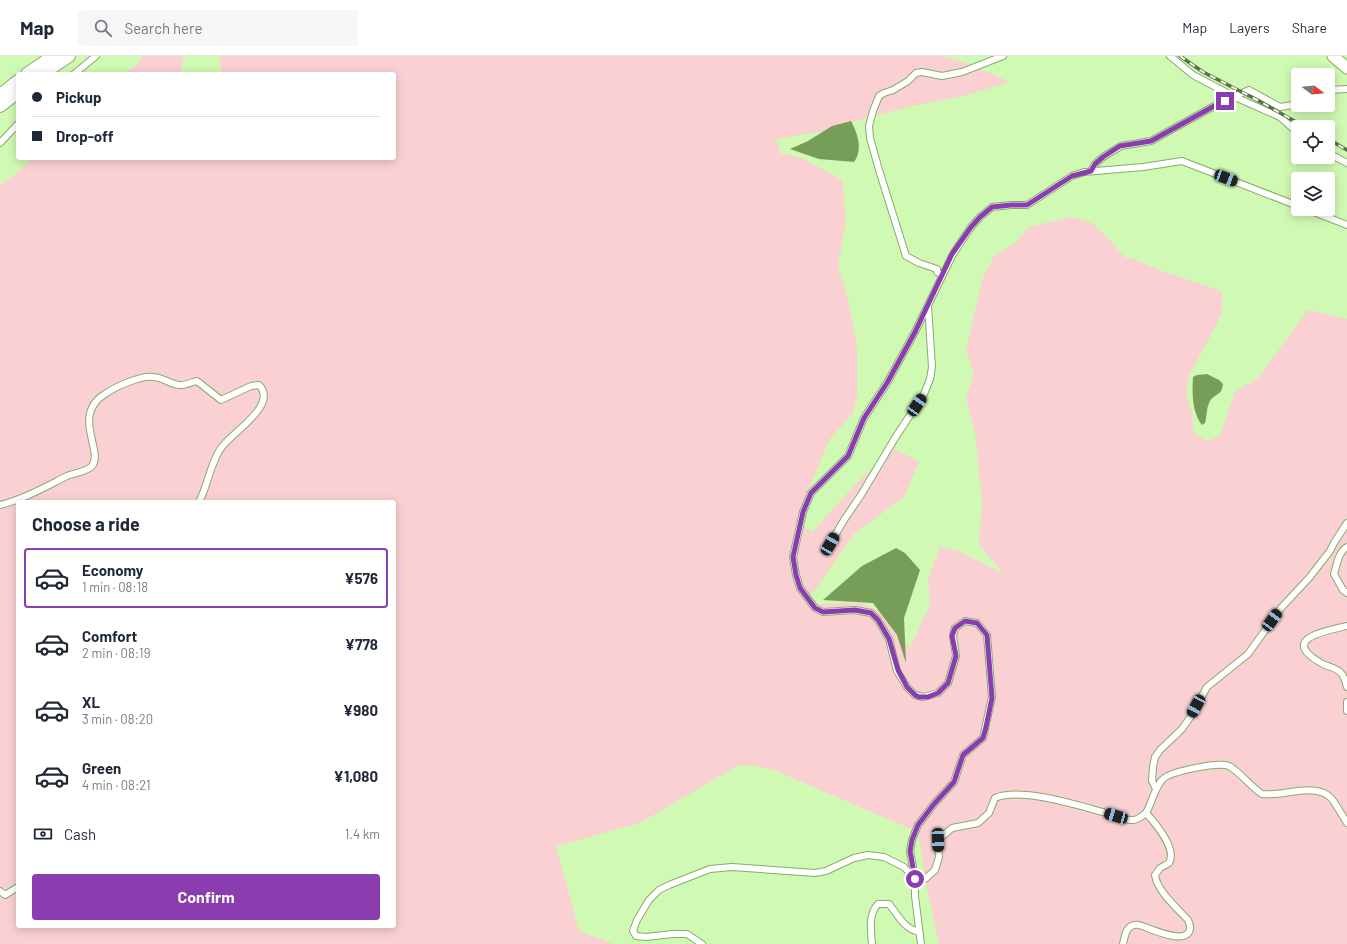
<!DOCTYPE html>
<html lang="en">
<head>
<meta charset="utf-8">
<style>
	:root { --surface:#fff; --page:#f6f6f7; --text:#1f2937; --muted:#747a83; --line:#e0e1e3; --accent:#893daf }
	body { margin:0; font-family:Barlow,sans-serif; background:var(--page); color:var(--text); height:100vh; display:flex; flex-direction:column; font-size:15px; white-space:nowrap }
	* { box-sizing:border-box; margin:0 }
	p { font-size:13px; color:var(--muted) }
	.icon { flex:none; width:22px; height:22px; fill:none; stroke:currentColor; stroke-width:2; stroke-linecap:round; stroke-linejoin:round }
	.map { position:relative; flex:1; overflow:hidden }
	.sheet { position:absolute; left:16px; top:444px; width:380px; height:428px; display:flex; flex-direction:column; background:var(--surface); border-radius:4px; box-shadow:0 2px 10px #0003 }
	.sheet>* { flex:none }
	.banner { position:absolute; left:16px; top:16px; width:380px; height:88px; border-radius:4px; box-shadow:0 2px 10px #0003; display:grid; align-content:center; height:88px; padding:0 16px; background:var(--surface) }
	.needle { width:26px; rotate:106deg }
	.fabs { position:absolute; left:1291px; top:12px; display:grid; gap:8px }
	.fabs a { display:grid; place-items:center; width:44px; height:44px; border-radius:4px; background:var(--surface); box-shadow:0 2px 10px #0003; font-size:20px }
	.end { position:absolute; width:18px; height:18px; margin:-9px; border:5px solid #893daf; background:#fff; box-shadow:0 0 0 2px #fff }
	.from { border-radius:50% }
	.car { position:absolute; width:12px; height:24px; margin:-12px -6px; border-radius:5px; box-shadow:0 0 3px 1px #0007; background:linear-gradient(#222 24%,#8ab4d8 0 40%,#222 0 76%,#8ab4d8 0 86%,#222 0) }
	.banner b { display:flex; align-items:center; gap:14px; height:38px; font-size:15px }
	.banner b+b { border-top:1px solid var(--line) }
	.banner i { width:10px; height:10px; background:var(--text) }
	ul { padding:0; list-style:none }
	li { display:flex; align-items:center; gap:12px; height:60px; margin:0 8px 6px; padding:0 8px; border:2px solid transparent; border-radius:4px }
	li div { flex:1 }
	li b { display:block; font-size:15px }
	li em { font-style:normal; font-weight:700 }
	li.current { border-color:var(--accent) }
	li>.icon { width:36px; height:36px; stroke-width:1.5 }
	h2 { padding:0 16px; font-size:18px; line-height:48px }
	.pay { display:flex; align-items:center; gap:10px; height:44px; padding:0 16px; font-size:15px }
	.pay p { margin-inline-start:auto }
	.cta { display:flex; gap:8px; margin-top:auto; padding:8px 16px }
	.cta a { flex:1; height:46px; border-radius:4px; background:var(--accent); color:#fff; font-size:16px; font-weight:700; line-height:46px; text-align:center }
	header { display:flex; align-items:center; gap:24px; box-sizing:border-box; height:56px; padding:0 20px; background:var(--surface); border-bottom:1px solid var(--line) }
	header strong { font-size:19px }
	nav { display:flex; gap:22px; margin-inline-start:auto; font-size:14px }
	.search { width:280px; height:36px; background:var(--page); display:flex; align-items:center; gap:10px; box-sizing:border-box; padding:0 14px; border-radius:4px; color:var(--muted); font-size:15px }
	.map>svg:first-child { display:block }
	.green { fill:#fad0d3; fill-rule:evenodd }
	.water { fill:#779e58 }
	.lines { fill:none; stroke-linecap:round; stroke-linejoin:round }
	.minor-casing { stroke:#87ac6a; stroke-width:8 }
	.trunk-casing { stroke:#87ac6a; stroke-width:13 }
	.motorway-casing { stroke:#87ac6a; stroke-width:14 }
	.minor { stroke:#fff; stroke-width:6 }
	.trunk { stroke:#fff; stroke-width:11 }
	.motorway { stroke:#fff; stroke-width:12 }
	.rail-casing { stroke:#597048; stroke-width:3.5 }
	.rail { stroke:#edfde2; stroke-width:2; stroke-dasharray:6; stroke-linecap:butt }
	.route { stroke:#893daf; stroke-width:5 }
</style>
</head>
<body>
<header>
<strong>Map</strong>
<div class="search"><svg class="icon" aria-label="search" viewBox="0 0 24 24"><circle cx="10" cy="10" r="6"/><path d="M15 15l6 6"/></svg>Search here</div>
<nav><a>Map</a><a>Layers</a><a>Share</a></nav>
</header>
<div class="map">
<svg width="1347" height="888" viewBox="0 0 1347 888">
	<rect width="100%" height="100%" fill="#d0f9b3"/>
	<!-- green -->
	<path class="green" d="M143,0h41l-4,18h-54l11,-10z
		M220,0h718c25,3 49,16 72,26l-47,14 -51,10 -49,13 -38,12 -49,8 4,14 22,5 40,22 4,40 -8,47 10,32 9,46v52l-4,16 -24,27 -26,64 -4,20 13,8 43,-47 37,-36 9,3 18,10 -15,35 -50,37 -49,70 55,-1 27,11 23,34 20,-43 -2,-26 12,-32 19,4 45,23 -25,-29 3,-41 -6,-65 -10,-42 8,-23 -8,-24 16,-70 12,-24 20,-12 15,-17 42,-10 21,6 19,18 13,16c12,2 21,7 33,12 21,8 43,14 65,23v21l-11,22 -22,40 -3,20 6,18 2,20 14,8 12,-5 15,-44 23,-14 50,-68 39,9v625h-408l-11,-50 -10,-62 -144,-62 -22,-5 -15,1 -97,57 -84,23 23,85 35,13h-614v-759l13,-9 20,-18h361v-84h-173zM18,446h376v424h-376z"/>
	<!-- water -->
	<path class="water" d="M851,65c7,13 12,29 3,41l-35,-3 -29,-10 18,-8 24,-15z
		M1207,318l12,6 4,4c-1,12 -8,9 -13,17 -4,7 -3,15 -5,22l-3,2c-10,-13 -10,-32 -9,-48l4,-2z
		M896,492l9,5 15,17 -16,48 2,45 -9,-28 -24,-32 -50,-3 39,-34z"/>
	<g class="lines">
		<defs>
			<path id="minor" d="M1170,0l23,19 42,22 45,20 18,16
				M74,18l22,-18
				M1328,34l19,-1
				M0,87l18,-19
				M1328,97l19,10
				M1091,115l4,-7 8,-7 18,-11 30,-5 65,-36 33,-15 31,17 13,-2 5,-4
				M1306,153l41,16
				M942,218l-5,-2v-3l-18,-6 -13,-7 -27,-86 -9,-32 -1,-12 4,-15 6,-15 5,-3 9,-3 15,-9 8,-8 6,-1 20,4 20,-4 41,-16
				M0,449c24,-6 45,-18 67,-29 7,-3 20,-4 25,-10 12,-15 -21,-51 13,-72 10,-7 36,-19 48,-17 9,0 17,7 26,8 5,1 13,-3 18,-4l24,19 30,-14 8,-1c20,20 -28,48 -38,63 -11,16 -13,37 -22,54
				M830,488l14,-24 17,-25 34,-57 29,-44 6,-15 2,-12 -4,-61
				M1347,491c-9,5 -10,18 -13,27l9,16 4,3
				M1347,570c-22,5 -68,13 -26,37 6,4 15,4 20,10 3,3 5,10 6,14
				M1347,646v9
				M1156,733l-4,-8 1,-14 2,-10 5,-7 22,-21 9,-13 16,-29 41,-33 33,-46 28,-30 21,-27 4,-8 13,-20
				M0,835l5,4 13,-8
				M702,888l-15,-10h-14l-27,3 -10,-1 -3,-5 4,-11 12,-20 10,-10 10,-5 41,-16 22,-2 83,6 11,-2 28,-13 14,-3 16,2 20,10 11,12h10l10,-9 4,-13 -1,-17 14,-12 26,-5 11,-10 6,-15c25,-11 81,7 108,14 9,3 21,9 30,8 5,0 9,-4 13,-7 6,-10 8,-24 16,-33 7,-9 57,-18 67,-14 11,6 22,21 33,28 20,3 55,-13 70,5 5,7 10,16 15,24
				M872,888c-1,-12 -4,-30 6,-40h11c10,12 14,24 30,28
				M921,888l-6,-48v-17l-5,-28 2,-11 6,-15 16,-21 20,-22 9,-27 20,-17 9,-41 -5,-62 -10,-12 -12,-2 -10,7 -2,8 3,20 -8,27 -10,10 -15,4 -8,-2 -8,-8 -10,-16 -8,-32 -11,-19 -7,-7 -16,-3 -32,2 -8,-4 -15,-20 -4,-13 -3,-18 10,-45 8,-19 37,-37 16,-38 23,-35 28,-51 38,-78 18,-27 9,-10 12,-10 19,-2h16l45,-29 12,-4 59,-5 39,-6 116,45
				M1123,888c2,-10 4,-21 16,-19 10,3 43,19 50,7 2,-4 1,-8 -1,-12 -11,-12 -31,-29 -33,-45l5,-7 9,-5c8,-14 -13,-39 -23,-50"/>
			<path id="trunk" d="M1333,0l14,12"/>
			<path id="motorway" d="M27,18l26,-18
				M42,18l27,-18
				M0,39l18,-14
				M0,50l18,-14"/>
		</defs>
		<!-- minor casing -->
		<use href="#minor" class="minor-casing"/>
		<!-- trunk casing -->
		<use href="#trunk" class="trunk-casing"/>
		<!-- motorway casing -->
		<use href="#motorway" class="motorway-casing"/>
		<!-- minor -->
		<use href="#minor" class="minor"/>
		<!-- trunk -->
		<use href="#trunk" class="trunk"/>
		<!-- motorway -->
		<use href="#motorway" class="motorway"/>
		<defs>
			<path id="rail" d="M1180,0l23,16 56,29 46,26
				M1328,83l19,11"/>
		</defs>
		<!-- rail casing -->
		<use href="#rail" class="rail-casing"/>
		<!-- rail -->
		<use href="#rail" class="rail"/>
	</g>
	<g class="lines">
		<!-- route -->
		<path class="route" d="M915,823l-5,-28 2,-11 6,-15 16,-21 20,-22 9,-27 20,-17 3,-11 6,-29 -5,-63 -10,-12 -12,-2 -10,7 -3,8 4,20 -8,27 -10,10 -10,4h-9l-4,-2 -8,-8 -9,-17 -9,-31 -11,-19 -7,-7 -16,-3 -32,2 -8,-4 -15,-20 -4,-13 -3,-18 10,-45 8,-19 37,-37 16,-38 23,-35 28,-51 37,-78 19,-27 9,-10 12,-10 19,-2h16l45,-29 19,-5 4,-7 8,-7 17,-11 31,-5 65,-36 9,-4"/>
	</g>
</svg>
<div class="fabs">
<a><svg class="needle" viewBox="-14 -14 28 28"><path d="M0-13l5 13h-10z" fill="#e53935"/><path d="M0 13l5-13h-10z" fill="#747a83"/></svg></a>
<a><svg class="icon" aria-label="locate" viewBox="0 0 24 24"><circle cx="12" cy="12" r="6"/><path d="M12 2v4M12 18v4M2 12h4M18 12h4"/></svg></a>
<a><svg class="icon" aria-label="layers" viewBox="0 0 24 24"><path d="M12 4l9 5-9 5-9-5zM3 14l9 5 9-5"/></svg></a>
</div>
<i class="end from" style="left:915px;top:823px"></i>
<i class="end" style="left:1225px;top:45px"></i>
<i class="car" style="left:1226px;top:122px;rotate:111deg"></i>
<i class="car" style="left:917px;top:349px;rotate:34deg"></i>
<i class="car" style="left:830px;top:488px;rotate:30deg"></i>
<i class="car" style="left:1272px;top:564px;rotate:36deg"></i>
<i class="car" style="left:1196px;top:650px;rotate:208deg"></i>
<i class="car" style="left:1116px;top:760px;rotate:286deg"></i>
<i class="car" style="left:938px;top:784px;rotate:178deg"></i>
<div class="banner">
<b><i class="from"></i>Pickup</b>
<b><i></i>Drop-off</b>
</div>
<section class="sheet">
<h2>Choose a ride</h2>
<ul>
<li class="current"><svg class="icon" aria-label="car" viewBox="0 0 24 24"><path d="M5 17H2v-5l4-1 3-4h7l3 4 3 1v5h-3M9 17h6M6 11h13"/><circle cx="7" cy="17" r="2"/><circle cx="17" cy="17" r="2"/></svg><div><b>Economy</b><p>1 min · 08:18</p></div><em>¥576</em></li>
<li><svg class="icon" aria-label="car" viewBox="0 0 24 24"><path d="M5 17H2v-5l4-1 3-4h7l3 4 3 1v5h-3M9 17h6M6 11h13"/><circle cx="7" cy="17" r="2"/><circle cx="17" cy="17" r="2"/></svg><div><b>Comfort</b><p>2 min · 08:19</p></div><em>¥778</em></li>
<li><svg class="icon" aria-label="car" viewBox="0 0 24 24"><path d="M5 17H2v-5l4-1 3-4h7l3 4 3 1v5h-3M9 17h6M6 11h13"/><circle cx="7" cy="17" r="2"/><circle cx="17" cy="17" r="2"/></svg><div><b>XL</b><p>3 min · 08:20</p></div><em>¥980</em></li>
<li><svg class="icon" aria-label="car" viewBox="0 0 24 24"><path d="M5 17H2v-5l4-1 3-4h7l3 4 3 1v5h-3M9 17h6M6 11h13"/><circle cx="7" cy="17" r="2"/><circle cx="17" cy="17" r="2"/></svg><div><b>Green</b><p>4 min · 08:21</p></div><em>¥1,080</em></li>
</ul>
<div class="pay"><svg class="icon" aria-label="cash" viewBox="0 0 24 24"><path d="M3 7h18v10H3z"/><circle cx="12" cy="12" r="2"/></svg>Cash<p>1.4 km</p></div>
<div class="cta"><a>Confirm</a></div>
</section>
</div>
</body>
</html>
